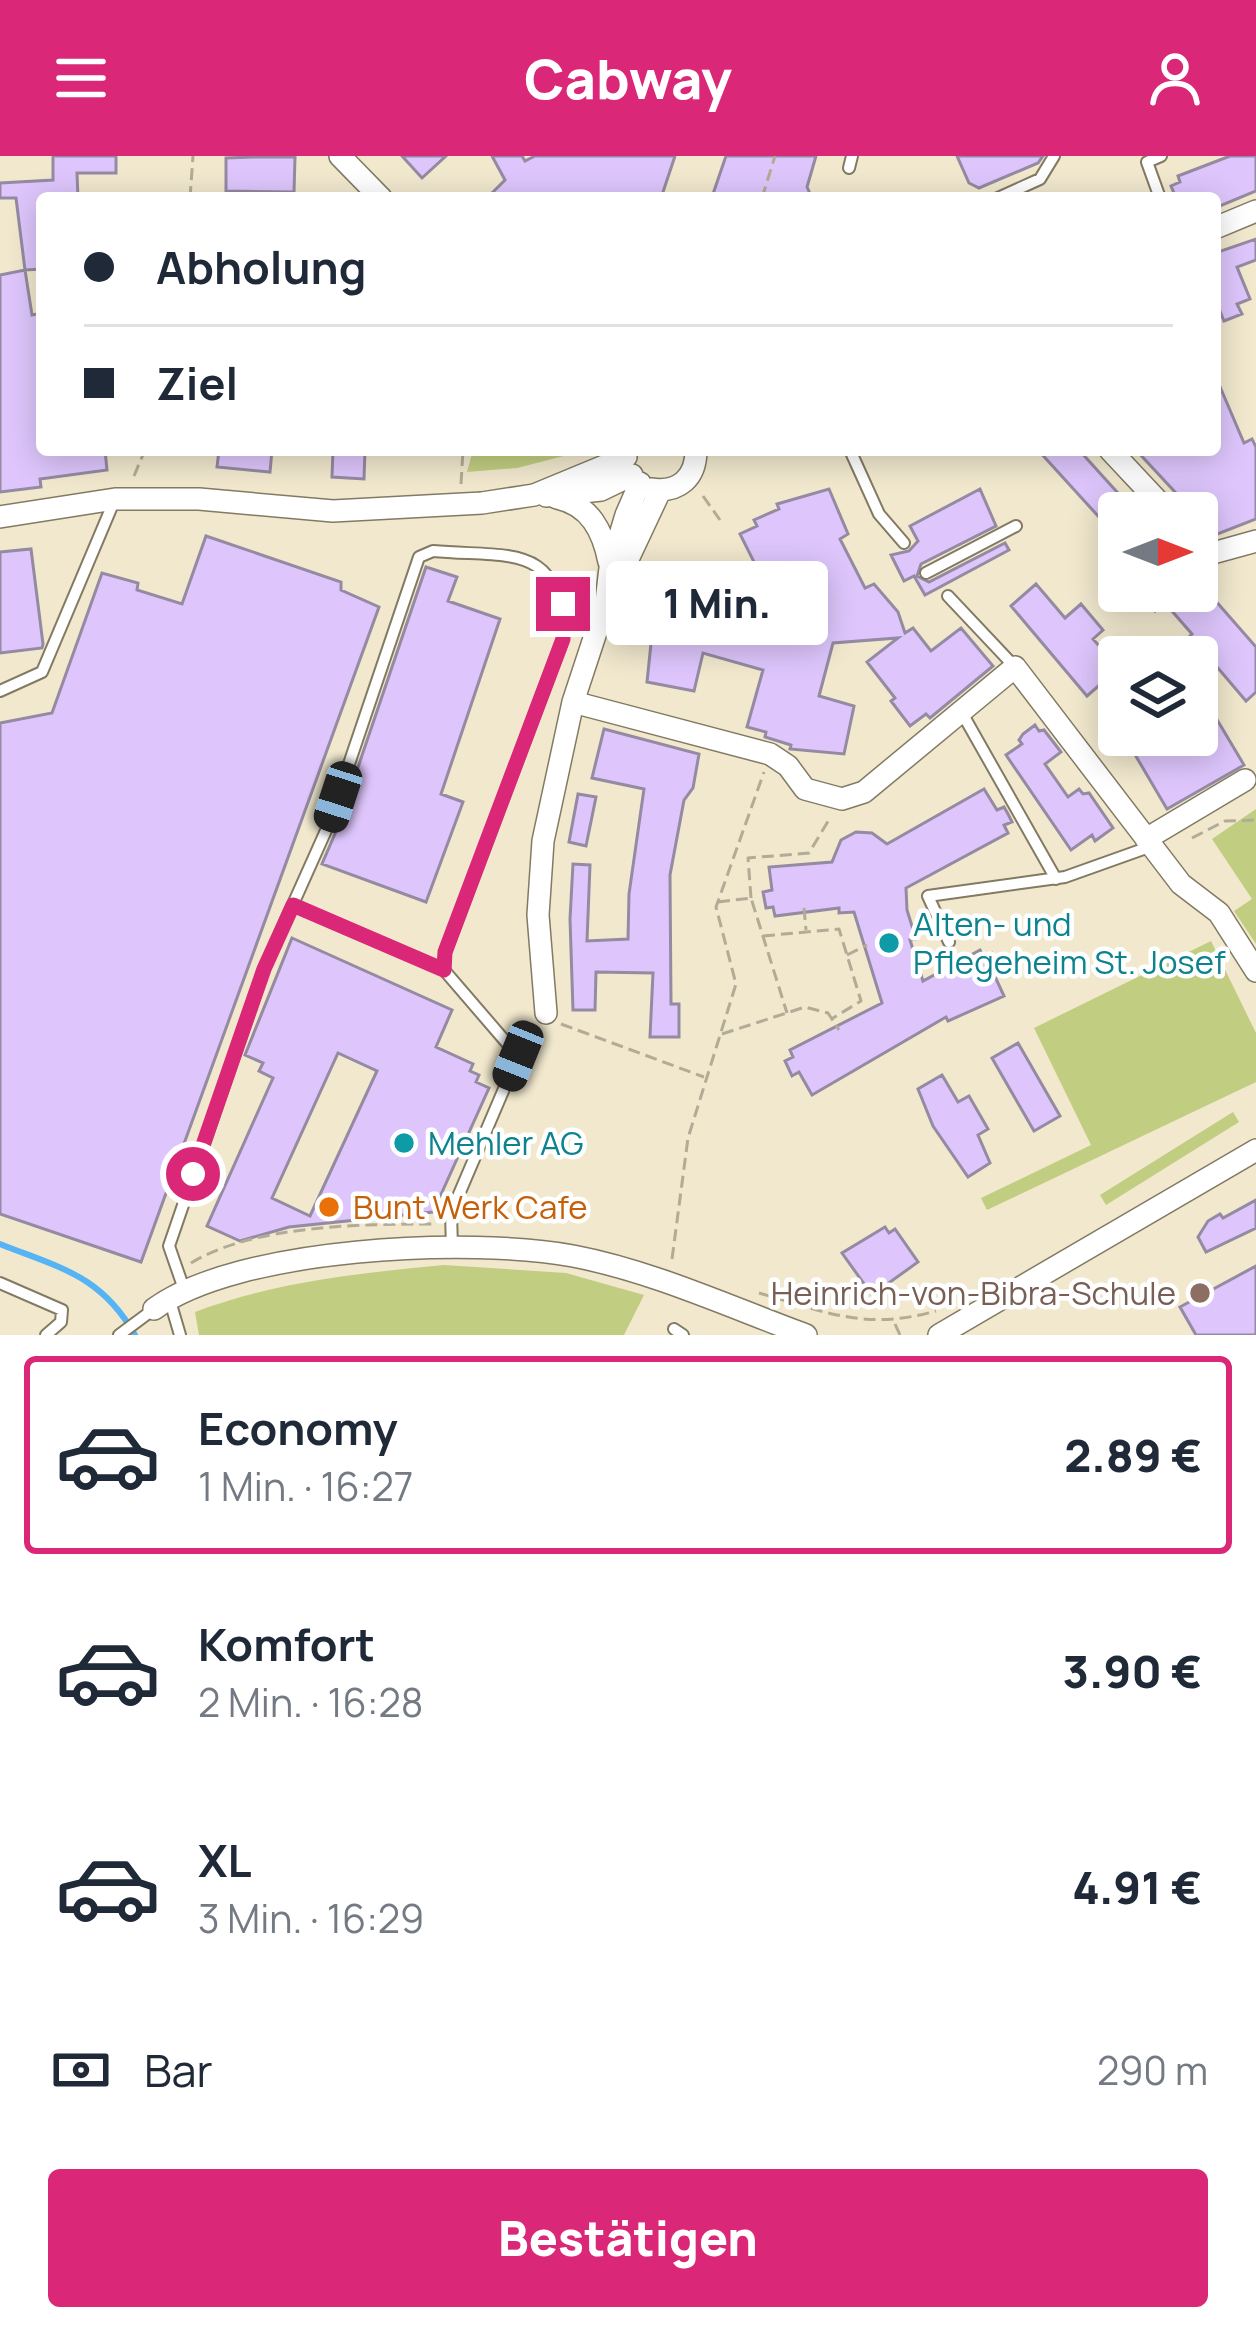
<!DOCTYPE html>
<html lang="de">
<head>
<meta charset="utf-8">
<style>
	:root { --surface:#fff; --page:#f2f2f3; --text:#1f2937; --muted:#747a83; --line:#e0e1e3; --accent:#db2777 }
	body { margin:0; font-family:Manrope,sans-serif; background:var(--page); color:var(--text); height:100vh; display:flex; flex-direction:column; font-size:45px; white-space:nowrap }
	* { box-sizing:border-box; margin:0 }
	p { font-size:39px; color:var(--muted) }
	.icon { flex:none; width:66px; height:66px; fill:none; stroke:currentColor; stroke-width:2; stroke-linecap:round; stroke-linejoin:round }
	.map { position:relative; height:1179px; overflow:hidden }
	.details { display:flex; flex-direction:column; background:var(--surface); flex:1 }
	.details>* { flex:none }
	.banner { position:absolute; left:36px; top:36px; width:1185px; height:264px; border-radius:12px; box-shadow:0 6px 30px #0003; display:grid; align-content:center; height:264px; padding:0 48px; background:var(--surface) }
	.needle { width:78px; rotate:90deg }
	.controls { position:absolute; left:1098px; top:336px; display:grid; gap:24px }
	.controls a { display:grid; place-items:center; width:120px; height:120px; border-radius:12px; background:var(--surface); box-shadow:0 6px 30px #0003; font-size:60px }
	.end { position:absolute; width:54px; height:54px; margin:-27px; border:15px solid #db2777; background:#fff; box-shadow:0 0 0 6px #fff }
	.from { border-radius:50% }
	.bubble { position:absolute; height:84px; border-radius:12px; background:var(--surface); box-shadow:0 6px 30px #0003; font-size:39px; font-weight:800; line-height:84px; text-align:center }
	.car { position:absolute; width:36px; height:72px; margin:-36px -18px; border-radius:15px; box-shadow:0 0 9px 3px #0007; background:linear-gradient(#222 24%,#8ab4d8 0 40%,#222 0 76%,#8ab4d8 0 86%,#222 0) }
	.banner b { display:flex; align-items:center; gap:42px; height:114px; font-size:45px }
	.banner b+b { border-top:3px solid var(--line) }
	.banner i { width:30px; height:30px; background:var(--text) }
	ul { padding:21px 0 0; list-style:none }
	li { display:flex; align-items:center; gap:36px; height:198px; margin:0 24px 18px; padding:0 24px; border:6px solid transparent; border-radius:12px }
	li div { flex:1 }
	li b { display:block; font-size:45px }
	li em { font-style:normal; font-weight:800 }
	li.current { border-color:var(--accent) }
	li>.icon { width:108px; height:108px; stroke-width:1.5 }
	.pay { display:flex; align-items:center; gap:30px; height:132px; padding:0 48px; font-size:45px }
	.pay p { margin-inline-start:auto }
	.primary-button { display:flex; gap:24px; margin-top:auto; padding:24px 48px }
	.primary-button a { flex:1; height:138px; border-radius:12px; background:var(--accent); color:#fff; font-size:48px; font-weight:800; line-height:138px; text-align:center }
	header { display:flex; justify-content:space-between; align-items:center; height:156px; padding:0 48px; background:var(--accent); color:#fff; font-size:54px; font-weight:800 }
	.map>svg:first-child { display:block }
	.green { fill:#c1cd80 }
	.lines { fill:none; stroke-linecap:round; stroke-linejoin:round }
	.stream { stroke:#56b3f4; stroke-width:6 }
	.building { fill:#dec6fc; stroke:#948aa1; stroke-width:3; fill-rule:evenodd }
	.lane-casing { stroke:#827a63; stroke-width:14 }
	.street-casing { stroke:#827a63; stroke-width:24 }
	.path { stroke:#b2ab96; stroke-width:3; stroke-dasharray:12 6; stroke-linecap:butt }
	.lane { stroke:#fff; stroke-width:10 }
	.street { stroke:#fff; stroke-width:21 }
	.route { stroke:#db2777; stroke-width:15 }
	.culture-dot { fill:#0f9aa8; stroke:#fff; stroke-width:4.5 }
	.food-dot { fill:#e8710a; stroke:#fff; stroke-width:4.5 }
	.education-dot { fill:#8d6e63; stroke:#fff; stroke-width:4.5 }
	.labels { text-anchor:middle; stroke-width:9; stroke-linejoin:round; paint-order:stroke }
	.culture-label { font-size:33px; fill:#0d838f; stroke:#fff; text-anchor:start }
	.food-label { font-size:33px; fill:#c56008; stroke:#fff; text-anchor:start }
	.education-label { font-size:33px; fill:#785e54; stroke:#fff; text-anchor:end }
</style>
</head>
<body>
<header><svg class="icon" aria-label="menu" viewBox="0 0 24 24"><path d="M4 6h16M4 12h16M4 18h16"/></svg>Cabway<svg class="icon" aria-label="person" viewBox="0 0 24 24"><circle cx="12" cy="8" r="4"/><path d="M4 21q1-7 8-7t8 7"/></svg></header>
<div class="map">
<svg width="1256" height="1179" viewBox="0 0 1256 1179">
	<rect width="100%" height="100%" fill="#f1e8ce"/>
	<!-- green -->
	<path class="green" d="M473,294h114l-70,18 -50,4z
		M1256,653v135l-22,-33 18,-12 -40,-60z
		M1211,785l45,92v49l-269,128 -6,-12 110,-53 -57,-117z
		M1233,956l6,10 -133,83 -6,-10z
		M444,1109l122,8 78,22 -20,40h-425l-4,-23c79,-30 165,-39 249,-47z"/>
	<g class="lines">
		<!-- stream -->
		<path class="stream" d="M0,1088c60,24 101,31 135,91"/>
	</g>
	<!-- building -->
	<path class="building" d="M53,0h63v17h-39l1,25h-36v71l-17,1 -9,-72h-16v-15l53,-3z
		M402,0h44l-24,22z
		M492,0h30l3,5 10,-5h140l-14,42h-174l18,-18z
		M726,0h90l-9,31 5,11h-85l-14,-4z
		M957,0h86l-5,7 -59,25 -10,-5z
		M1230,0h26v35l-41,17v-10h-39l-5,-12 9,-4 -2,-6z
		M253,1h42l-1,35 -68,-1v-33z
		M1256,83v21l-19,7 13,32 -13,5 5,10 -18,7 -9,-22v-46z
		M25,114l7,45 10,-2v137h63l2,20 -67,9 1,8 -41,5v-217z
		M1215,219l29,68 8,-4 4,8v72l-41,16 -79,-85h79z
		M219,294h53l-2,22 -53,-5z
		M333,294h32l-1,29 -32,-2z
		M1038,294h41l57,63h-17v26z
		M829,333l19,45 -8,5 25,49 9,-4 24,28 7,21 8,-5 18,23 30,-23 32,38 -63,52 -4,-4 -16,12 -19,-25 4,-3 -28,-36 31,-24 -65,5 -14,53 35,10 -10,48 -54,-5 1,-4 -26,-8 1,-5 -19,-5 16,-57 -60,-17 -9,38 -47,-9 6,-58 9,-26 8,2 5,-19 65,21 27,-14 -27,-54 17,-8 -3,-6 25,-11 -2,-5z
		M980,333l16,37 -75,38 -4,12 12,6 76,-39 4,7 -84,45 -11,-19 -10,5 -13,-26 18,-4 9,-10 -8,-15z
		M206,380l135,46v8l38,17 -238,655 -141,-48v-491l52,-10 50,-140 36,10 -1,7 45,14z
		M31,393l12,95 -1,4 -42,5v-101z
		M426,411l31,10 -9,24 52,18 -59,175 22,8 -37,100 -104,-38 15,-35z
		M1036,428l29,34 16,-14 22,26 -10,9 26,29 -32,28 -76,-90z
		M1137,435h70l49,56v45l-10,9 -28,-33 -6,5 -28,-31 8,-8 -28,-32 -9,9z
		M1197,530l47,79 -77,44 -40,-68 11,-6h59z
		M1035,569l4,6 5,-1 17,22 -16,12 23,33 11,-8 4,5 6,-1 24,35 -18,13 -3,-6 -21,15 -65,-95 16,-11 -3,-4 4,-6z
		M604,573l95,25 -6,34 -9,12 -14,75 1,129h8v33h-29l3,-64 -57,-1 -1,38h-22l-3,-91 3,-55 17,1 -3,76 41,-2 1,-45 15,-105 -52,-11z
		M984,633l13,21 7,-3 4,7 4,8 -8,3 4,8 -102,55 1,22 9,29 -6,1 13,41 57,-31 4,8 8,-5 8,15 -7,4 11,24 -56,25 -2,-4 -134,78 -13,-23 -7,4 -7,-15 8,-4 -3,-7 92,-47 -28,-91 -15,1v-5l-64,8 -2,-9 -7,1 -3,-16 9,-2 -3,-23 63,-5 9,-22 15,-8 16,1 15,11z
		M578,638l18,3 -10,49 -17,-4z
		M292,782l160,72 -16,37 37,17 -3,7 9,4 -3,7 13,6 -56,124 -144,15 -49,14 -33,-15 66,-148 -14,-7 4,-8 -18,-8zM338,897l39,18 -67,145 -38,-18z
		M1018,887l42,73 -26,15 -42,-73z
		M942,919l16,27 11,-6 19,33 -10,6 12,28 -22,14 -35,-51 -15,-37z
		M1256,1044v28l-50,24 -8,-15 10,-16 12,-7 3,4z
		M885,1071l4,6 6,-4 23,33 -46,33 -30,-42z
		M1256,1110v69h-60l-16,-28z"/>
	<g class="lines">
		<defs>
			<path id="lane" d="M849,12l3,-12
				M998,42l42,-19 14,-23
				M1160,42l-13,-36 14,-6
				M850,294l29,64 25,29
				M926,417l90,-47
				M948,440l67,71
				M0,535l42,-19 73,-173
				M962,557l94,166
				M293,749l151,65
				M949,786l-21,-46 137,-19 87,-31
				M0,1127l62,27 -1,12 -15,13
				M185,1136l-16,-46 95,-277 64,-143 91,-269 14,-6c77,7 129,-10 130,88l-118,314 -1,17 74,86 -67,157 1,35
				M170,1145l10,34
				M674,1173l9,6
				M119,1179l35,-26"/>
			<path id="street" d="M340,0l41,42
				M1215,72l41,-17
				M1110,294l59,63
				M651,333c28,4 45,-11 45,-39
				M546,340l55,-6 31,-15
				M557,342c33,7 46,33 52,64
				M0,361l115,-18h84l134,12 149,-8 52,-8 92,-38
				M1197,386l16,11 43,-12
				M613,435l47,-100
				M573,546l197,52 18,12 17,23 37,10 22,-7 151,-125 166,217 38,29 37,58
				M1146,683l99,-59
				M546,857l-8,-98 5,-74 30,-139 33,-100 4,-34 16,-53 14,-32
				M154,1153c84,-62 317,-72 419,-53 79,15 157,51 233,79
				M939,1179l317,-185"/>
		</defs>
		<!-- lane casing -->
		<use href="#lane" class="lane-casing"/>
		<!-- street casing -->
		<use href="#street" class="street-casing"/>
		<!-- path -->
		<path class="path" d="M190,42l3,-42
			M762,42l13,-42
			M134,320l11,-26
			M461,328l2,-34
			M703,340l17,24
			M1192,682l33,-17 31,-1
			M751,742l-3,-40 61,-5 21,-35
			M718,746l33,-4 36,115
			M804,752l2,22
			M763,780l76,-7 22,72 -28,17
			M847,799l20,-10
			M561,868l143,53
			M722,878l83,-27 23,6 11,17
			M672,1103l16,-121 48,-154 -20,-77 48,-135
			M191,1107c62,-38 171,-39 243,-39
			M759,1137c67,19 106,38 177,18
			M895,1168l5,11"/>
		<!-- lane -->
		<use href="#lane" class="lane"/>
		<!-- street -->
		<use href="#street" class="street"/>
	</g>
	<g class="lines">
		<!-- route -->
		<path class="route" d="M193,1018l71,-205 29,-64 151,65 1,-18 118,-313v-35"/>
	</g>
	<!-- markers -->
	<g class="culture-dot">
		<circle cx="889" cy="787" r="12"/>
		<circle cx="404" cy="987" r="12"/>
	</g>
	<circle class="food-dot" cx="329" cy="1051" r="12"/>
	<circle class="education-dot" cx="1200" cy="1137" r="12"/>
	<g class="labels">
		<!-- culture labels -->
		<g class="culture-label">
			<text x="913" y="780">Alten- und<tspan x="913" dy="38">Pflegeheim St. Josef</tspan></text>
			<text x="428" y="999">Mehler AG</text>
		</g>
		<!-- food labels -->
		<g class="food-label">
			<text x="353" y="1063">Bunt Werk Cafe</text>
		</g>
		<!-- education labels -->
		<g class="education-label">
			<text x="1176" y="1149">Heinrich-von-Bibra-Schule</text>
		</g>
	</g>
</svg>
<div class="controls">
<a><svg class="needle" viewBox="-14 -14 28 28"><path d="M0-13l5 13h-10z" fill="#e53935"/><path d="M0 13l5-13h-10z" fill="#747a83"/></svg></a>
<a><svg class="icon" aria-label="layers" viewBox="0 0 24 24"><path d="M12 4l9 5-9 5-9-5zM3 14l9 5 9-5"/></svg></a>
</div>
<i class="end from" style="left:193px;top:1018px"></i>
<i class="end" style="left:563px;top:448px"></i>
<div class="bubble" style="left:606px;top:405px;width:222px">1 Min.</div>
<i class="car" style="left:338px;top:641px;rotate:198deg"></i>
<i class="car" style="left:518px;top:900px;rotate:202deg"></i>
<div class="banner">
<b><i class="from"></i>Abholung</b>
<b><i></i>Ziel</b>
</div>
</div>
<section class="details">
<ul>
<li class="current"><svg class="icon" aria-label="car" viewBox="0 0 24 24"><path d="M5 17H2v-5l4-1 3-4h7l3 4 3 1v5h-3M9 17h6M6 11h13"/><circle cx="7" cy="17" r="2"/><circle cx="17" cy="17" r="2"/></svg><div><b>Economy</b><p>1 Min. · 16:27</p></div><em>2.89 €</em></li>
<li><svg class="icon" aria-label="car" viewBox="0 0 24 24"><path d="M5 17H2v-5l4-1 3-4h7l3 4 3 1v5h-3M9 17h6M6 11h13"/><circle cx="7" cy="17" r="2"/><circle cx="17" cy="17" r="2"/></svg><div><b>Komfort</b><p>2 Min. · 16:28</p></div><em>3.90 €</em></li>
<li><svg class="icon" aria-label="car" viewBox="0 0 24 24"><path d="M5 17H2v-5l4-1 3-4h7l3 4 3 1v5h-3M9 17h6M6 11h13"/><circle cx="7" cy="17" r="2"/><circle cx="17" cy="17" r="2"/></svg><div><b>XL</b><p>3 Min. · 16:29</p></div><em>4.91 €</em></li>
</ul>
<div class="pay"><svg class="icon" aria-label="cash" viewBox="0 0 24 24"><path d="M3 7h18v10H3z"/><circle cx="12" cy="12" r="2"/></svg>Bar<p>290 m</p></div>
<div class="primary-button"><a>Bestätigen</a></div>
</section>
</body>
</html>
